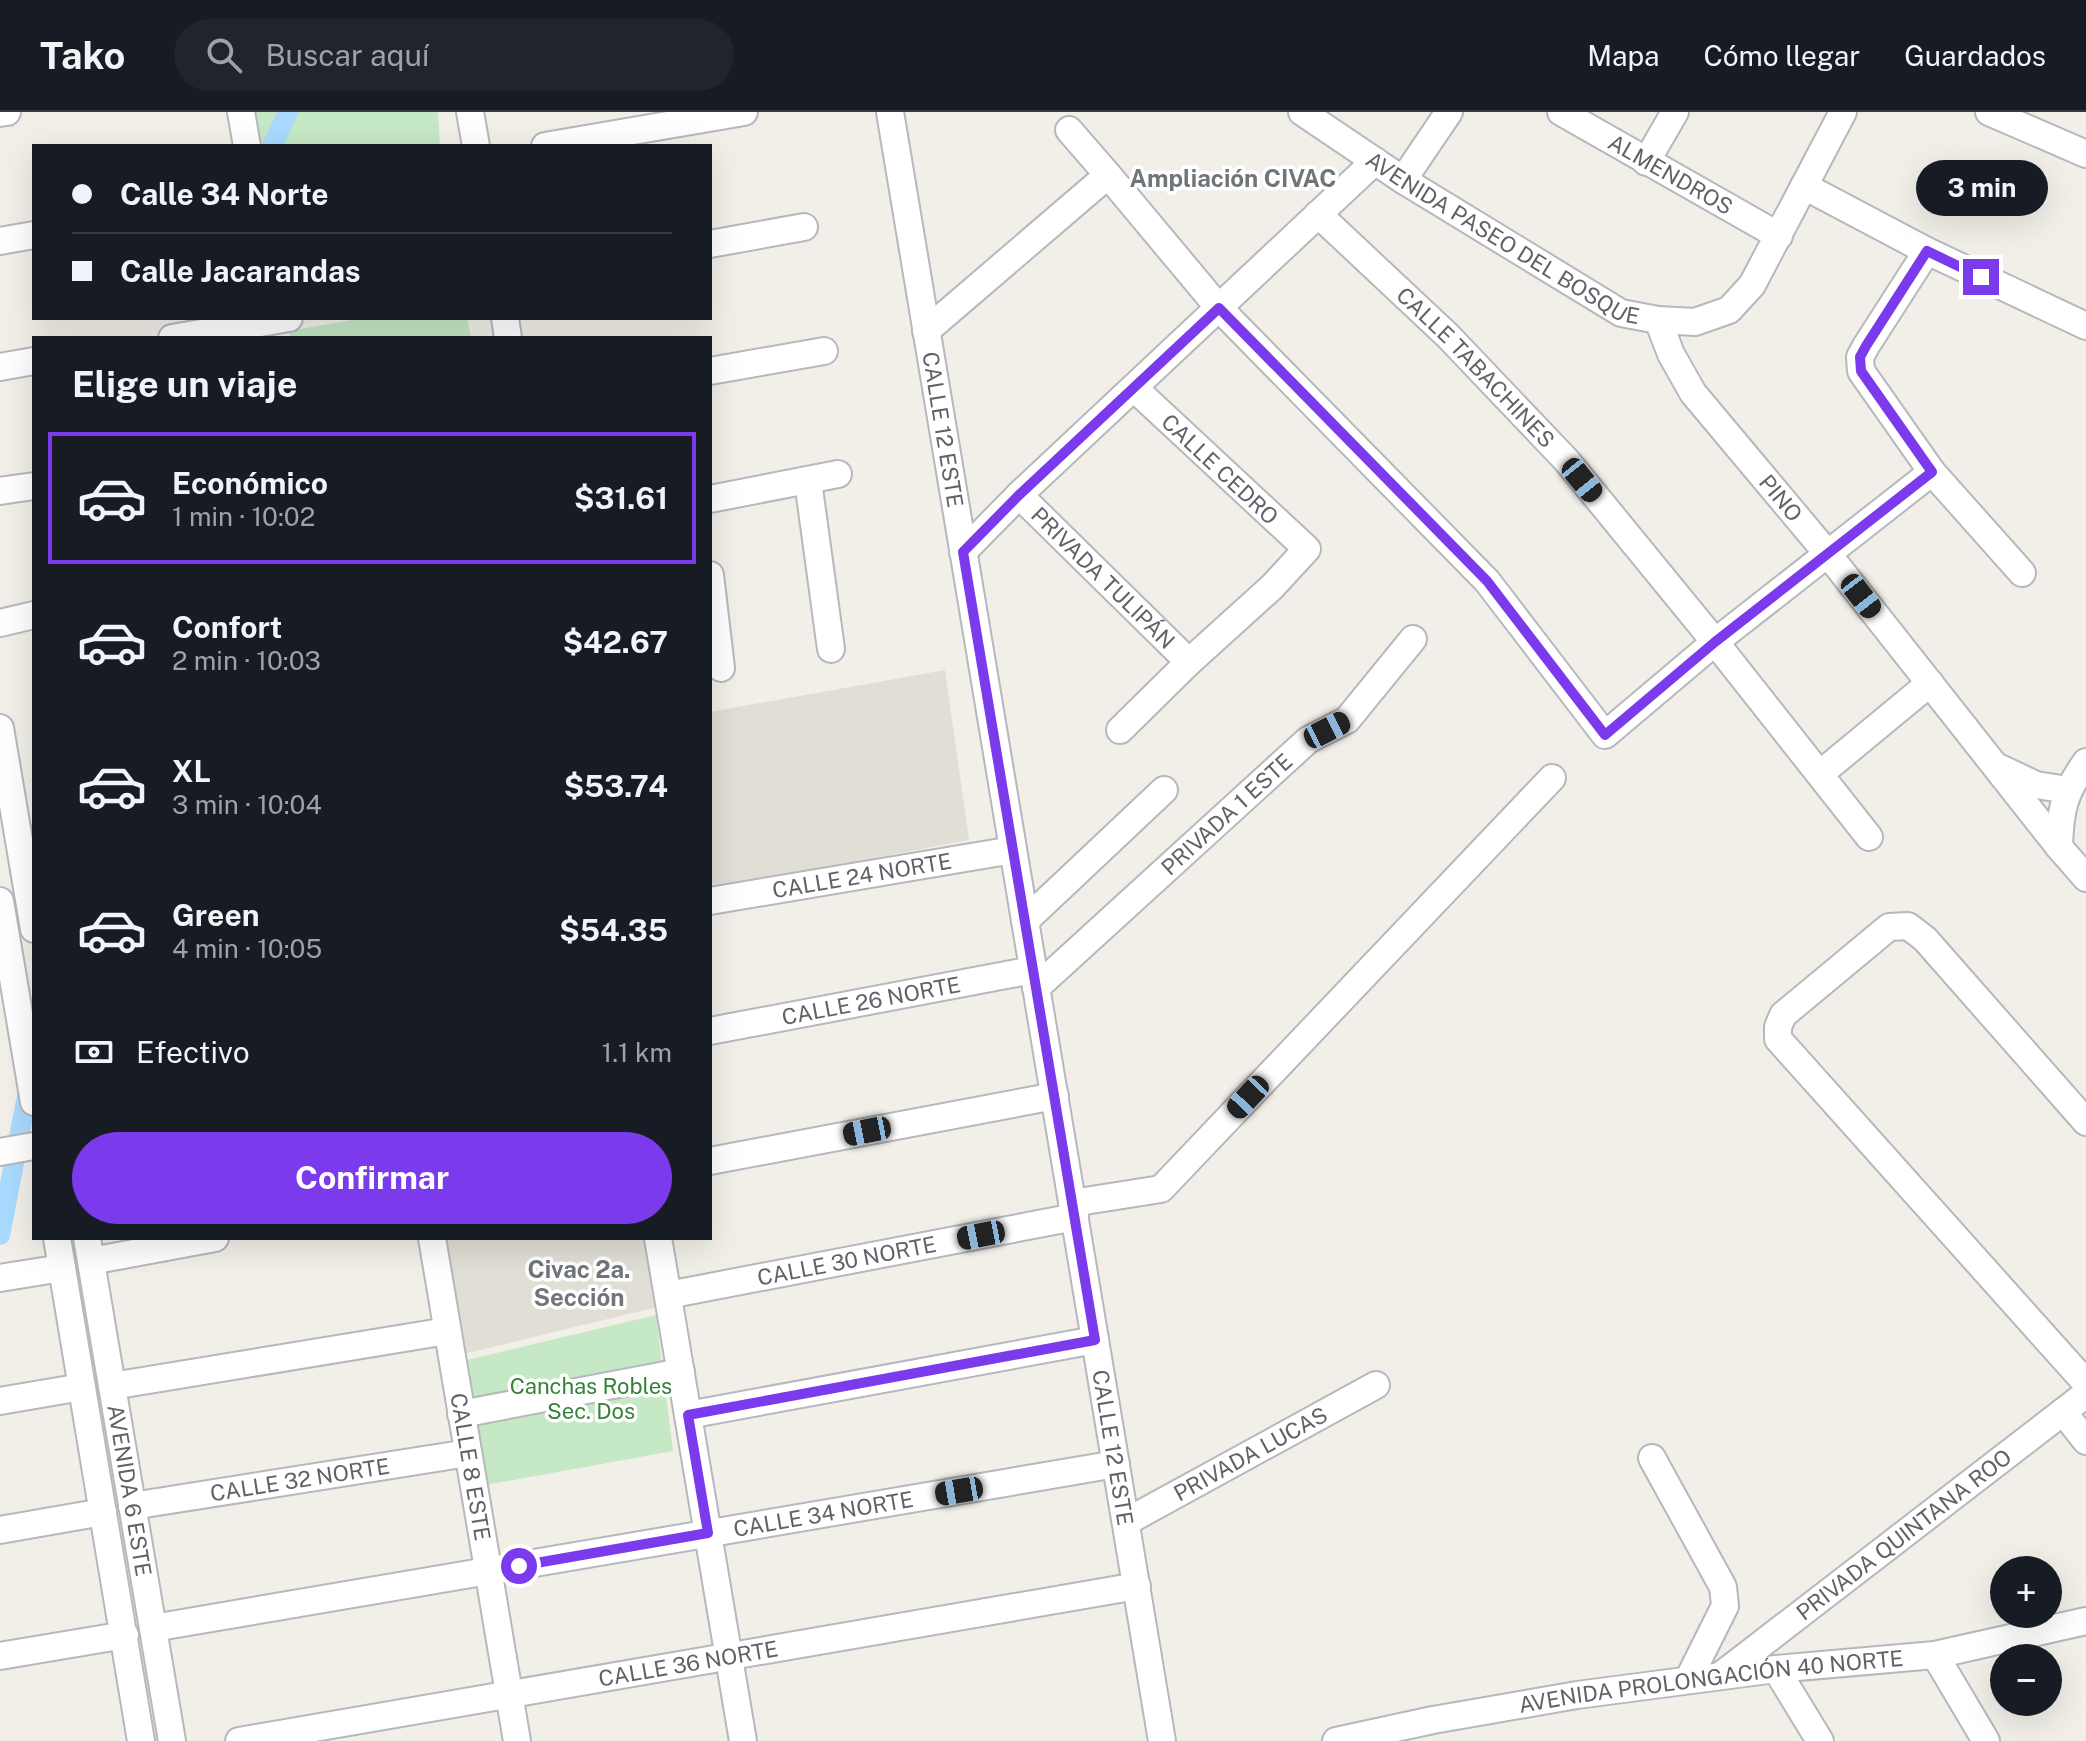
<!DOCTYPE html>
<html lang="es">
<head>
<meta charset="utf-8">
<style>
	:root { --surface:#171b24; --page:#20242c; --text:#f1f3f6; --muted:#9ea1a6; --line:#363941; --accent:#7c3aed }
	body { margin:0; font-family:"Public Sans",sans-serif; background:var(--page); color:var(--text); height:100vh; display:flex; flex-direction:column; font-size:30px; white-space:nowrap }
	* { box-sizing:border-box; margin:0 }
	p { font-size:26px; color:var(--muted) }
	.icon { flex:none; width:44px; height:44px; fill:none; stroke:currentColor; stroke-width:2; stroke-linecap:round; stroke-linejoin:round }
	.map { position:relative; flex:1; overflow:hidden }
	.drawer { position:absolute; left:32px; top:224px; width:680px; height:904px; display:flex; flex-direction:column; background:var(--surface); border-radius:0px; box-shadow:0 8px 32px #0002 }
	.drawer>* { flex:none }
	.guide { position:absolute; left:32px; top:32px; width:680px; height:176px; border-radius:0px; box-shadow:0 8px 32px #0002; display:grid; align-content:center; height:176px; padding:0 40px; background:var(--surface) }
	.tools { position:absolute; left:1990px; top:1444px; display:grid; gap:16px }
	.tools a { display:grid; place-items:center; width:72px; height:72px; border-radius:50%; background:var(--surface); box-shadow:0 8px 32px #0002; font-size:40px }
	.end { position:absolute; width:36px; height:36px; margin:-18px; border:10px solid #7c3aed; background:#fff; box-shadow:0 0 0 4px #fff }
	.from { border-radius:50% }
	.bubble { position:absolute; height:56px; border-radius:28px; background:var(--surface); box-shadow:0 8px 32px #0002; font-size:26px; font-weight:700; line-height:56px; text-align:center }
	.car { position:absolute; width:24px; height:48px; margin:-24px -12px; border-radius:10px; box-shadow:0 0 6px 2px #0007; background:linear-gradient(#222 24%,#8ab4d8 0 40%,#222 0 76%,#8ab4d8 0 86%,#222 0) }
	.guide b { display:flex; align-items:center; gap:28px; height:76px; font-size:30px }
	.guide b+b { border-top:2px solid var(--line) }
	.guide i { width:20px; height:20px; background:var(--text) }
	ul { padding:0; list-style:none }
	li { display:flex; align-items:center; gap:24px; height:132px; margin:0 16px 12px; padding:0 24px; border:4px solid transparent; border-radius:0px }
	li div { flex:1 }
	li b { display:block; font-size:30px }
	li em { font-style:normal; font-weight:700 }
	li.selected { border-color:var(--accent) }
	li>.icon { width:72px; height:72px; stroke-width:1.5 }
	h2 { padding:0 40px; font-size:36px; line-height:96px }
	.pay { display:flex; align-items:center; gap:20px; height:88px; padding:0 40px; font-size:30px }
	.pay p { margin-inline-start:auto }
	.action { display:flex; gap:16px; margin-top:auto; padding:16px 40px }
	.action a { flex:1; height:92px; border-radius:48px; background:var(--accent); color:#fff; font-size:32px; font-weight:700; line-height:92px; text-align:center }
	header { display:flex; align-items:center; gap:48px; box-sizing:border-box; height:112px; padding:0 40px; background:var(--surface); border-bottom:2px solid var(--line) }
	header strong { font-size:38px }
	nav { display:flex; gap:44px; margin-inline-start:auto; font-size:28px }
	.search { width:560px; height:72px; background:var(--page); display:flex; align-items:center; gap:20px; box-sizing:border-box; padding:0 28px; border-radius:44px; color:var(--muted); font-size:30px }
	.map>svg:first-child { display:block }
	.education { fill:#e1ded6 }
	.green { fill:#c5e8c5 }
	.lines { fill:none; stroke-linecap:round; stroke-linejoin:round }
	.canal { stroke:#aadaff; stroke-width:20 }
	.minor-casing { stroke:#b5b8bc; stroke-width:30 }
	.minor { stroke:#fff; stroke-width:26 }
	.route { stroke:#7c3aed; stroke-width:10 }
	.labels { text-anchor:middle; stroke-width:7; stroke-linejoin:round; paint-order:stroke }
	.street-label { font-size:22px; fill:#5f6368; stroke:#fff }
	.park-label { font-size:22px; fill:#348238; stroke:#fff }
	.neighbourhood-label { font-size:24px; font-weight:bold; fill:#70757a; stroke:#fff }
</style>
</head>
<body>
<header>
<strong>Tako</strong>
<div class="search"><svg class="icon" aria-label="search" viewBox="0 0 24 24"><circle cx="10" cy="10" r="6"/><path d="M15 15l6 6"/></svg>Buscar aquí</div>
<nav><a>Mapa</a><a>Cómo llegar</a><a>Guardados</a></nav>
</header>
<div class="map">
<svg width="2086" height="1629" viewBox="0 0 2086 1629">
	<rect width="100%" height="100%" fill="#f1efe8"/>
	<!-- education -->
	<path class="education" d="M945,558l24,170 -259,49v-177z
		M438,1126h208l11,69 -201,49z"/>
	<!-- green -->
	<path class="green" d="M251,0h187l2,34h-185z
		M364,206h103l4,20h-180l-2,-7z
		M656,1203l17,136 -193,35 -22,-124z"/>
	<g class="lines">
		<!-- canal -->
		<path class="canal" d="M272,34l16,-34
			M34,721l-2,9 2,21
			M0,1123l29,-149"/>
		<defs>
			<g id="minor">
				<path d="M241,0l6,34"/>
				<path d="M470,0l6,34"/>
				<path id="s1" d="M890,0l272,1629"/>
				<path id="s2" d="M1302,0l101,68 218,133 37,7 37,2 34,-12 23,-25 91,-173"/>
				<path id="s3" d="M1561,0l218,124"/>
				<path d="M1989,0l97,42"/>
				<path d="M0,1l7,-1"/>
				<path d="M1069,18l39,45 111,133 268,273 118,154 110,-93 217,-170"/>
				<path d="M545,34l199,-34"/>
				<path d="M1646,50l29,-50"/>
				<path d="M1403,68l46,-68"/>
				<path d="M1804,74l123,65 159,75"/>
				<path id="s4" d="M1318,102l130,122 119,125 148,181 154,195"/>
				<path d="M0,129l34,-6"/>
				<path d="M710,132l94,-17"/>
				<path d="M1927,139l-61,95 -6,11 1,14 71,101 90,101"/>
				<path d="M505,206l3,20"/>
				<path id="s5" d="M1658,208l13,34 22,39 134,160 232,294"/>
				<path d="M926,219l182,-156"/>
				<path d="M172,226l117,-20"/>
				<path d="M0,255l34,-6"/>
				<path d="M710,259l114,-20"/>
				<path d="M808,369l23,168"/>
				<path d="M0,379l34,-5"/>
				<path id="s6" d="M1019,383l170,167"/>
				<path d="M710,387l128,-25"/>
				<path d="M963,440l56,-57 356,-334"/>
				<path d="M710,463l11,93"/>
				<path d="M0,511l34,-8"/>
				<path d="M0,616l34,201"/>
				<path d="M1120,618l69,-68 83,-75 35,-38 -173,-161"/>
				<path d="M2086,650c-22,31 -26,48 -27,85l27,31"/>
				<path d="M2000,656l36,17 32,5"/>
				<path d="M1820,662l110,-91"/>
				<path d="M0,789l34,201"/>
				<path id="s7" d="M710,789l303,-51"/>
				<path d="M1025,809l139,-131"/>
				<path id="s8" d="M1036,876l272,-248 39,-20 66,-81"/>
				<path id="s9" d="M710,919l323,-61"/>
				<path d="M2086,1010l-161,-183 -17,-13 -19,1 -106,88 -5,12v12l308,344"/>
				<path d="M0,1040l34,-6"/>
				<path d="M710,1049l345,-65"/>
				<path d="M1072,1091l89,-14 391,-411"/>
				<path d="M57,1126l84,503"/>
				<path id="s10" d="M87,1126l85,503"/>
				<path id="s11" d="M432,1126l85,503"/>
				<path d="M658,1126l85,503"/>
				<path d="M91,1149l124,-23"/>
				<path d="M0,1166l62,-10"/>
				<path id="s12" d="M668,1183l407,-78"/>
				<path d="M112,1274l335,-55"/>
				<path d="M0,1289l82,-14"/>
				<path d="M2063,1300l23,29"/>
				<path d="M461,1302l220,-42"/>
				<path d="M688,1303l407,-75"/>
				<path d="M1652,1346l71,129 2,19 -37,74"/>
				<path id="s13" d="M132,1394l336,-53"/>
				<path id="s14" d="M1126,1410l250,-137"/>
				<path d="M0,1418l103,-18"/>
				<path id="s15" d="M153,1516l963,-164"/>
				<path d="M1935,1543l51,86"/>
				<path d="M0,1544l125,-21"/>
				<path d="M1776,1557l44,72"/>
				<path id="s16" d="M1720,1564l366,-282"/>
				<path id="s17" d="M239,1629l898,-155"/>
				<path id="s18" d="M1336,1629l97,-21 144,-25 199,-26 159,-14 151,-34"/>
			</g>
		</defs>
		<!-- minor casing -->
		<use href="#minor" class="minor-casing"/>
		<!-- minor -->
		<use href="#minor" class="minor"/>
	</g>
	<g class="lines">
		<!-- route -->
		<path class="route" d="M519,1454l189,-33 -20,-118 407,-75 -132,-788 56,-57 200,-187 268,273 118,154 110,-93 217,-170 -71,-101 -1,-14 6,-11 61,-95 54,26"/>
	</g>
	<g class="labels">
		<!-- street labels -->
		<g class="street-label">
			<text dy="8" stroke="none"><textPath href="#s3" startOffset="126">ALMENDROS</textPath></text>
			<text dy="8" stroke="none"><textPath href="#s2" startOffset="238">AVENIDA PASEO DEL BOSQUE</textPath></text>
			<text dy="8" stroke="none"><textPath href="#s4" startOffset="220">CALLE TABACHINES</textPath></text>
			<text dy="8" stroke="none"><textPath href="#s1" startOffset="322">CALLE 12 ESTE</textPath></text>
			<text transform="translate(1220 357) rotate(43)" y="8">CALLE CEDRO</text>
			<text dy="8" stroke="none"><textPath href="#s5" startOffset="218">PINO</textPath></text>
			<text dy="8" stroke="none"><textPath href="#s6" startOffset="118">PRIVADA TULIPÁN</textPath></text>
			<text dy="8" stroke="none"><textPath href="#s8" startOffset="258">PRIVADA 1 ESTE</textPath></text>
			<text dy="8" stroke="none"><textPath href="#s7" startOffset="154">CALLE 24 NORTE</textPath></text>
			<text dy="8" stroke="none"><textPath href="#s9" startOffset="164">CALLE 26 NORTE</textPath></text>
			<text dy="8" stroke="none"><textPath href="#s12" startOffset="182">CALLE 30 NORTE</textPath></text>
			<text dy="8" stroke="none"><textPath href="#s1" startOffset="1354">CALLE 12 ESTE</textPath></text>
			<text dy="8" stroke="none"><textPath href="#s14" startOffset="142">PRIVADA LUCAS</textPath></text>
			<text dy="8" stroke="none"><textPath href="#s11" startOffset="232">CALLE 8 ESTE</textPath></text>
			<text dy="8" stroke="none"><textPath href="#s13" startOffset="170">CALLE 32 NORTE</textPath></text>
			<text dy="8" stroke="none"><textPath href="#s10" startOffset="256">AVENIDA 6 ESTE</textPath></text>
			<text dy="8" stroke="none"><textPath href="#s15" startOffset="680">CALLE 34 NORTE</textPath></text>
			<text dy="8" stroke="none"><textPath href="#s16" startOffset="232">PRIVADA QUINTANA ROO</textPath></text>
			<text dy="8" stroke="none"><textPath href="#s17" startOffset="456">CALLE 36 NORTE</textPath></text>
			<text dy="8" stroke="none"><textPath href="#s18" startOffset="380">AVENIDA PROLONGACIÓN 40 NORTE</textPath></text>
		</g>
		<!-- park labels -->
		<g class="park-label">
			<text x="591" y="1282">Canchas Robles<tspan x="591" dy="25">Sec. Dos</tspan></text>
		</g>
		<!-- neighbourhood labels -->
		<g class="neighbourhood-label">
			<text x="1233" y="75">Ampliación CIVAC</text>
			<text x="579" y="1166">Civac 2a.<tspan x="579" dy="28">Sección</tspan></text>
		</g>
	</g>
</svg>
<div class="tools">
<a>+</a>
<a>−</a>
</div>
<i class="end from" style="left:519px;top:1454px"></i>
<i class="end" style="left:1981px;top:165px"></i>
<div class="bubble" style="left:1916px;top:48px;width:132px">3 min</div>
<i class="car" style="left:1582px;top:368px;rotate:141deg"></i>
<i class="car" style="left:1861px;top:484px;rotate:142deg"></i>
<i class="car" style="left:1327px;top:618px;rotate:63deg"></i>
<i class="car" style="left:1248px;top:985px;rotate:223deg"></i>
<i class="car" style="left:867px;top:1019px;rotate:259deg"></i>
<i class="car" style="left:981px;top:1123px;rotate:259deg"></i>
<i class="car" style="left:959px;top:1379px;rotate:260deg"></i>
<div class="guide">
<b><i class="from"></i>Calle 34 Norte</b>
<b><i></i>Calle Jacarandas</b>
</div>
<section class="drawer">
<h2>Elige un viaje</h2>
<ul>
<li class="selected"><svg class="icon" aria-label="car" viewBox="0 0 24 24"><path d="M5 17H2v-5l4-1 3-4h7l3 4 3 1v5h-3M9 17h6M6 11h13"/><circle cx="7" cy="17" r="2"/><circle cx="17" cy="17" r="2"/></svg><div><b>Económico</b><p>1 min · 10:02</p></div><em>$31.61</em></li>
<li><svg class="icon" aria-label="car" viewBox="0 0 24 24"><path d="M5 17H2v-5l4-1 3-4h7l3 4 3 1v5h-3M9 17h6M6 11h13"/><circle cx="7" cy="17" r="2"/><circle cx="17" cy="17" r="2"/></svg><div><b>Confort</b><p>2 min · 10:03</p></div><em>$42.67</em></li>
<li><svg class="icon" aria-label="car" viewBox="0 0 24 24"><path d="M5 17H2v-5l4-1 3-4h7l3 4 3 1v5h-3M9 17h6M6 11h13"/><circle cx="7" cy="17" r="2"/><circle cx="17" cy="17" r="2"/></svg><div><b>XL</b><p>3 min · 10:04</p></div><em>$53.74</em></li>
<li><svg class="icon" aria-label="car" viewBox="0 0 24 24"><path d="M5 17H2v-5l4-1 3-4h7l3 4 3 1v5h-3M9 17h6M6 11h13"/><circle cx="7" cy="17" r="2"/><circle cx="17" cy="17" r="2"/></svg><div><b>Green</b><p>4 min · 10:05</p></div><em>$54.35</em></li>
</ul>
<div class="pay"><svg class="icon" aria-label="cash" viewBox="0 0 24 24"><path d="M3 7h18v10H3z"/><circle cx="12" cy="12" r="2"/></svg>Efectivo<p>1.1 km</p></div>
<div class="action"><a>Confirmar</a></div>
</section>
</div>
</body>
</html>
